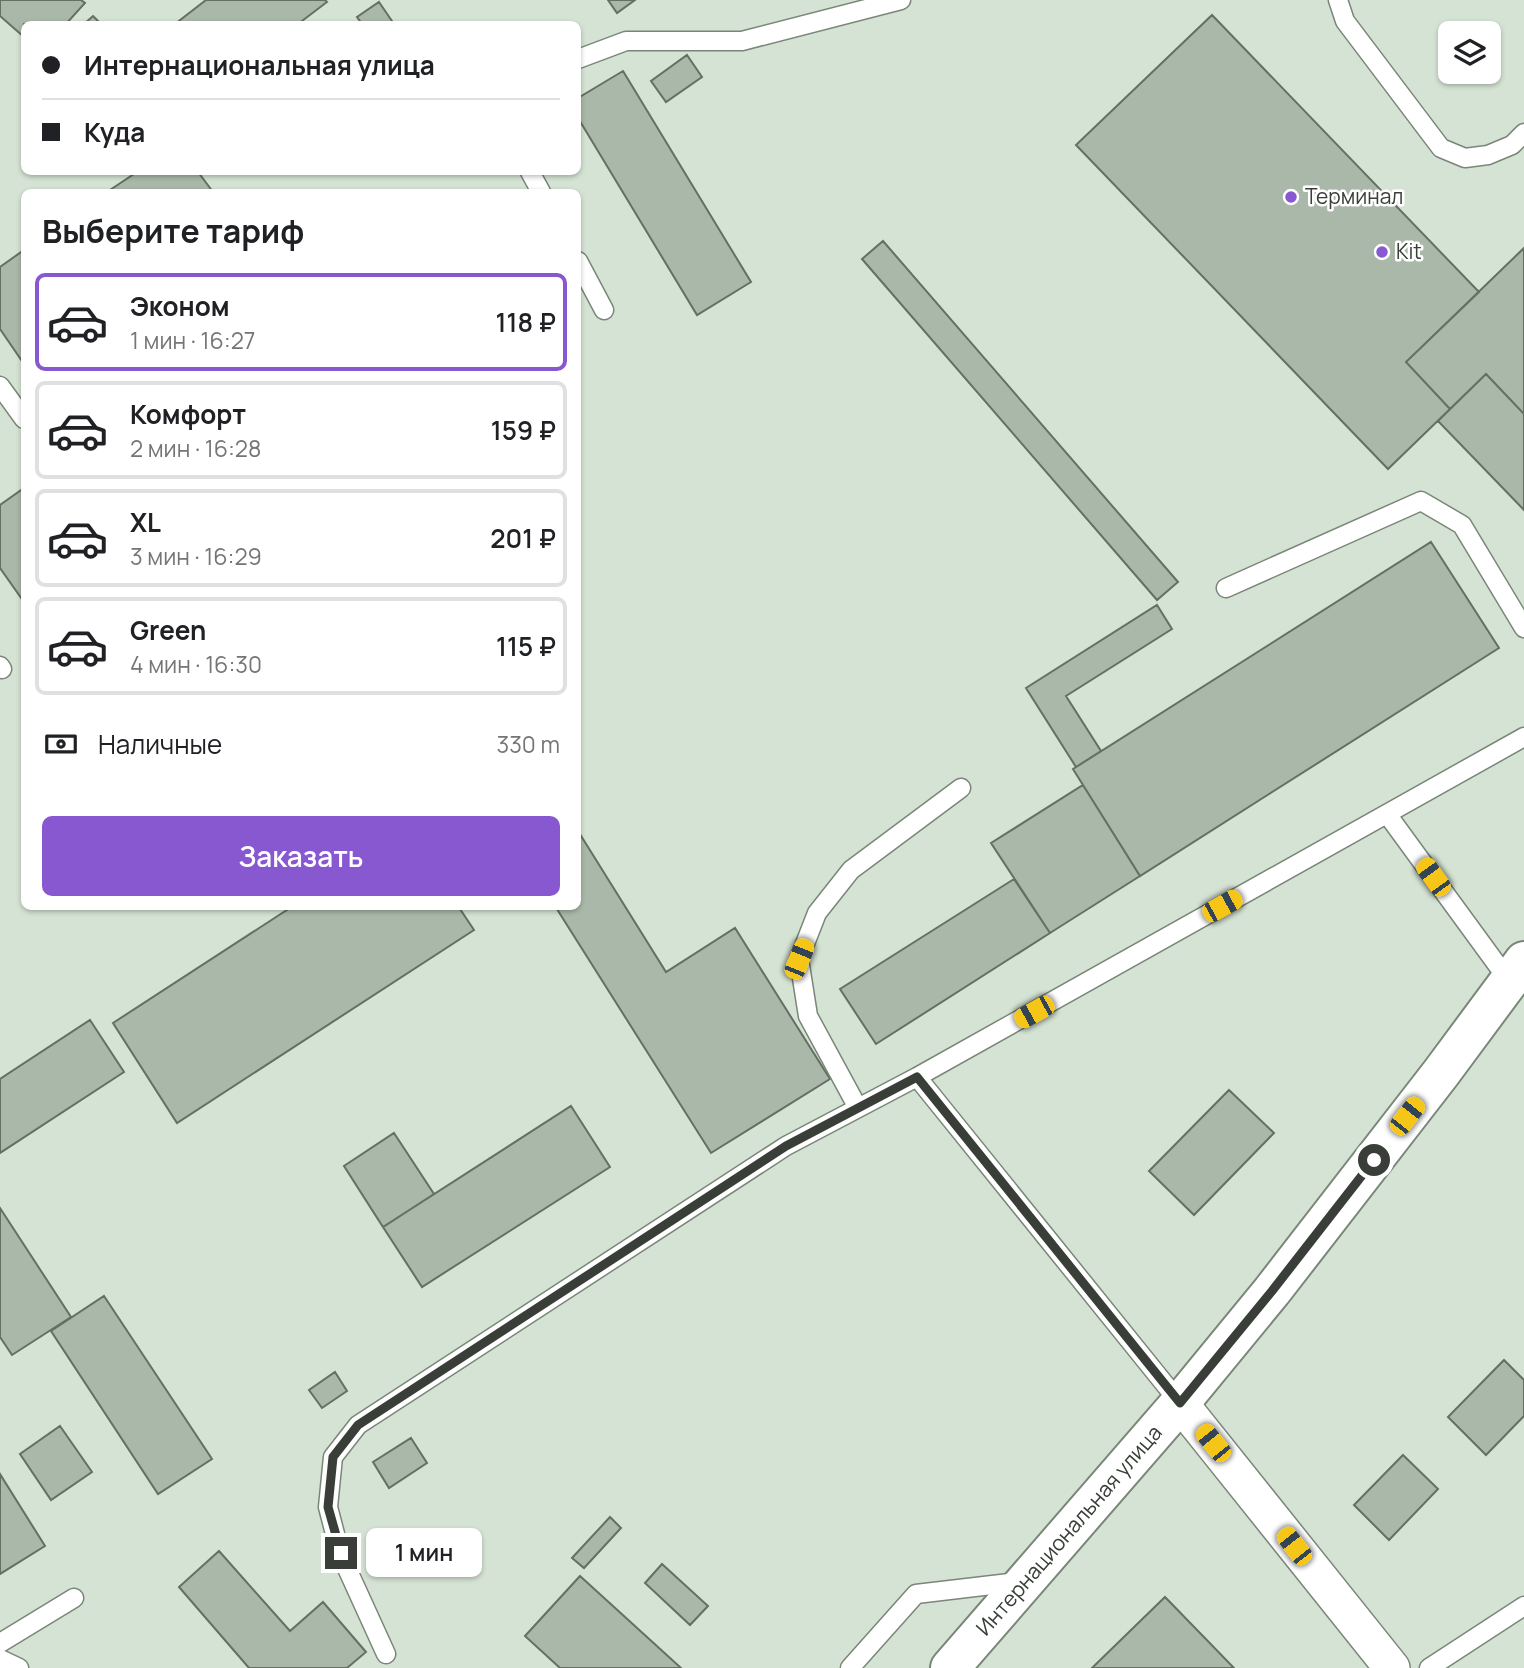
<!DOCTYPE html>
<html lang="ru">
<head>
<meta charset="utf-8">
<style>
	:root { --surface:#fff; --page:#f6f6f6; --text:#202124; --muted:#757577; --line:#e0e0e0; --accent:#8858d1 }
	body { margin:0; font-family:Manrope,sans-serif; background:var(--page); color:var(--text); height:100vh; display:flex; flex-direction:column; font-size:26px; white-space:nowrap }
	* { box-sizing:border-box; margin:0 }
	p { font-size:23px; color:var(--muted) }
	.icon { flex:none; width:38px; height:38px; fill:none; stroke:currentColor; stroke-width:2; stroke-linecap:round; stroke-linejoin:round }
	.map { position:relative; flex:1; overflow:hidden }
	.side { position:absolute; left:21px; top:189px; width:560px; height:721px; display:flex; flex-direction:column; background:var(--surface); border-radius:10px; box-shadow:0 2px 5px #0004 }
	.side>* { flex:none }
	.top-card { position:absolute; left:21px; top:21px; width:560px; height:154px; border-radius:10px; box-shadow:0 2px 5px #0004; display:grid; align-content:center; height:154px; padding:0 21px; background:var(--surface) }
	.controls { position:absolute; left:1438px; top:21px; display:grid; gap:14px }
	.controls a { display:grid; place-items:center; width:63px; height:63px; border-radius:10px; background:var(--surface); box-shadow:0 2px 5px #0004; font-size:35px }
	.end { position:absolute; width:32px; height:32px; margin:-16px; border:9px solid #393f38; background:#fff; box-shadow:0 0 0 4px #fff }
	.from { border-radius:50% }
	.bubble { position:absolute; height:49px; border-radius:10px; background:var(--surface); box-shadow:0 2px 5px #0004; font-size:23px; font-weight:600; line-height:49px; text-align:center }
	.car { position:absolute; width:21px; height:42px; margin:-21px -10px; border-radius:9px; box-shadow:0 0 5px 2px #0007; background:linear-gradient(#f5c518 24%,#345 0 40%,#f5c518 0 76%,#345 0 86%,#f5c518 0) }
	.top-card b { display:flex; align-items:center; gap:24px; height:66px; font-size:26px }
	.top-card b+b { border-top:2px solid var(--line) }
	.top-card i { width:18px; height:18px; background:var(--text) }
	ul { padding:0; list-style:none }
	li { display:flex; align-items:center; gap:21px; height:98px; margin:0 14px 10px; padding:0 7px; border:4px solid var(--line); border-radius:10px }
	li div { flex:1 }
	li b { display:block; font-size:26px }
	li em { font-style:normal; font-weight:600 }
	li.active { border-color:var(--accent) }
	li>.icon { width:63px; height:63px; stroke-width:1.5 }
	h2 { padding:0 21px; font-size:32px; line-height:84px }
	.pay { display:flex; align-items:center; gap:18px; height:77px; padding:0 21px; font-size:26px }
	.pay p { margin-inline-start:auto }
	.action { display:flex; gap:14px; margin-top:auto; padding:14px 21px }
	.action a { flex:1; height:80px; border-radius:10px; background:var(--accent); color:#fff; font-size:28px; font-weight:600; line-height:80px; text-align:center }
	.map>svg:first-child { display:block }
	.building { fill:#aab8a9; stroke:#637062; stroke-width:2 }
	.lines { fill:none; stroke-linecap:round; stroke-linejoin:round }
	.service-casing { stroke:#798678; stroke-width:21 }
	.minor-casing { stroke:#798678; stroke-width:38 }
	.tertiary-casing { stroke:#798678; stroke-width:42 }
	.service { stroke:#fff; stroke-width:18 }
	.minor { stroke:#fff; stroke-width:35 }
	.tertiary { stroke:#fff; stroke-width:38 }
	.route { stroke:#393f38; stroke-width:9 }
	.poi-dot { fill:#8858d1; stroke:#fff; stroke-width:2.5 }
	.labels { text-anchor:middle; stroke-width:5; stroke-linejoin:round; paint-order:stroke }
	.poi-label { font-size:21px; fill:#393f38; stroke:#fff; text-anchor:start }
	.street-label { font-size:21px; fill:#393f38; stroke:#fff }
</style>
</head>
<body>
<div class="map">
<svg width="1524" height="1668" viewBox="0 0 1524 1668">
	<rect width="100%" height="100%" fill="#d5e3d4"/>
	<!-- building -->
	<path class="building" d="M0,0h81l4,3 -19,21h-42v13l-24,-21z
		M206,0h119l2,2 -29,22h-123z
		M608,0h27l-18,13z
		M379,2l15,22h-32l-5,-7z
		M1212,15l267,277 -73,70 44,47 -62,60 -312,-324z
		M93,16l8,8h-17z
		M687,55l15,22 -36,25 -15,-21z
		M623,71l128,211 -54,33 -119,-197v-20z
		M137,172h61l15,20h-106z
		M883,241l295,341 -21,18 -295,-341z
		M1524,248v166l-38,-40 -36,35 -44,-47z
		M24,250v114l-24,-35v-62z
		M1486,374l38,40v96l-86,-89z
		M24,488v114l-24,-34v-63z
		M1431,542l68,106 -359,228 -67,-107z
		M1157,605l15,24 -106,67 35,55 -25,16 -50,-79z
		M1083,785l57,91 -90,57 -59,-90z
		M578,831l88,141 69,-44 95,151 -119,74 -156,-247h23z
		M1014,879l36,54 -174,111 -36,-55z
		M293,906h165l16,24 -297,193 -64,-100z
		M90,1020l34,52 -124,81v-74z
		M1229,1090l45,43 -80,82 -45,-44z
		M571,1106l39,61 -188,120 -39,-60z
		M394,1133l40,61 -51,33 -39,-61z
		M0,1208l71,109 -59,38 -12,-18z
		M104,1296l108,163 -54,35 -107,-163z
		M1504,1360l20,20v36l-38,39 -38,-38z
		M335,1372l12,19 -25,17 -13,-18z
		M60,1426l32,46 -41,28 -31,-46z
		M411,1438l16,25 -38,25 -16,-26z
		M1403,1455l35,34 -49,51 -35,-35z
		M0,1474l45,72 -45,28z
		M610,1517l11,11 -37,40 -12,-10z
		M219,1551l71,80 33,-29 43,50 -19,16h-98l-70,-81z
		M662,1564l46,42 -18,19 -45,-42z
		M580,1576l101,92h-121l-35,-32z
		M1165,1597l69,71h-142z"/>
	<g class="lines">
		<defs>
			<path id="service" d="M1338,0l7,21 96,127 24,10 23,-3 24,-10 12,-12
				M578,59l48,-18h116l159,-41
				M530,172l11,20
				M578,261l26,49
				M0,386l24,33
				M1226,588l195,-87 41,24 62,103
				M0,666l2,3
				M1387,814l122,167
				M917,1077l607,-340
				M858,1108l-50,-92 -9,-57 18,-46 34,-43 110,-82
				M0,1643l74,-45
				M386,1654l-46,-101 -12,-46 5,-50 25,-32 428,-279 131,-69 263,326
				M0,1659l19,9
				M850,1668l66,-74 102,-12
				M1429,1668l95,-62"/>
			<path id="minor" d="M1180,1403l212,265"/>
			<g id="tertiary">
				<path id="s1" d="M950,1668l230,-265 92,-112 169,-218 83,-112"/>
			</g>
		</defs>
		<!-- service casing -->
		<use href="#service" class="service-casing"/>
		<!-- minor casing -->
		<use href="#minor" class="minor-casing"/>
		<!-- tertiary casing -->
		<use href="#tertiary" class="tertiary-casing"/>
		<!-- service -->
		<use href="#service" class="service"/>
		<!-- minor -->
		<use href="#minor" class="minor"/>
		<!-- tertiary -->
		<use href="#tertiary" class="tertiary"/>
	</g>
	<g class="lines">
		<!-- route -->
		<path class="route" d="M341,1553l-13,-46 5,-50 25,-32 428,-279 131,-69 263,326 92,-112 102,-131"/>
	</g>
	<!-- markers -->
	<g class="poi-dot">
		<circle cx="1291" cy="197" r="7"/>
		<circle cx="1382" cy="252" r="7"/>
	</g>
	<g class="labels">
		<!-- poi labels -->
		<g class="poi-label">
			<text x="1305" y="204">Терминал</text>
			<text x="1396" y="259">Kit</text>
		</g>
		<!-- street labels -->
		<g class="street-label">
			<text dy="7" stroke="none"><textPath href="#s1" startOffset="182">Интернациональная улица</textPath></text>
		</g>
	</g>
</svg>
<div class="controls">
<a><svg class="icon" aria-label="layers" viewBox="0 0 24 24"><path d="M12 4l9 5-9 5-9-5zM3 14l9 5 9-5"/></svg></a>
</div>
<i class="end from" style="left:1374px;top:1160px"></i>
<i class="end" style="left:341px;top:1553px"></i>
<div class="bubble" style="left:366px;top:1528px;width:116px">1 мин</div>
<i class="car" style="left:1433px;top:877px;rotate:324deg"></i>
<i class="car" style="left:1222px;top:906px;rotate:61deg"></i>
<i class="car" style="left:799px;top:959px;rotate:22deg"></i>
<i class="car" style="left:1034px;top:1012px;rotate:241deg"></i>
<i class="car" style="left:1407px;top:1116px;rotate:38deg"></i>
<i class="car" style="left:1213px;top:1443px;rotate:321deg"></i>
<i class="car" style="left:1294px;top:1546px;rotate:322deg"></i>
<div class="top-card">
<b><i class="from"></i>Интернациональная улица</b>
<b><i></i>Куда</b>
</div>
<section class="side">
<h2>Выберите тариф</h2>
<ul>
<li class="active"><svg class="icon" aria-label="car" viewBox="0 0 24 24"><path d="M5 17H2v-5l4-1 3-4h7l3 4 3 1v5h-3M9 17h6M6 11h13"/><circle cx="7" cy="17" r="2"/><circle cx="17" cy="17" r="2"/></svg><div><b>Эконом</b><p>1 мин · 16:27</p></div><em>118 ₽</em></li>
<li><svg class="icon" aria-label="car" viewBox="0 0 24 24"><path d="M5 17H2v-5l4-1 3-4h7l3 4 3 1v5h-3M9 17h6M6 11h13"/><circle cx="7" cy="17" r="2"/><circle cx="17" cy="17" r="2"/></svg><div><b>Комфорт</b><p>2 мин · 16:28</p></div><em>159 ₽</em></li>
<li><svg class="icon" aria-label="car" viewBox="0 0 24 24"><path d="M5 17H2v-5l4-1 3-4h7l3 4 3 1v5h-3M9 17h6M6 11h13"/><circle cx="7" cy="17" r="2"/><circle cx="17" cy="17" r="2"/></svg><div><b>XL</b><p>3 мин · 16:29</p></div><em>201 ₽</em></li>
<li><svg class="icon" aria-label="car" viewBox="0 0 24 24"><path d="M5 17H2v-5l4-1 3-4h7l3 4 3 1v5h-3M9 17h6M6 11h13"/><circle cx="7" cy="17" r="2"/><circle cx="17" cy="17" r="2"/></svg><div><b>Green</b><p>4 мин · 16:30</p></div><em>115 ₽</em></li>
</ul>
<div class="pay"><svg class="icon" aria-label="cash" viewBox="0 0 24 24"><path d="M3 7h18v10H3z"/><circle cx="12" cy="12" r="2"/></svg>Наличные<p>330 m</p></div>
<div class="action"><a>Заказать</a></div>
</section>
</div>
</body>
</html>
